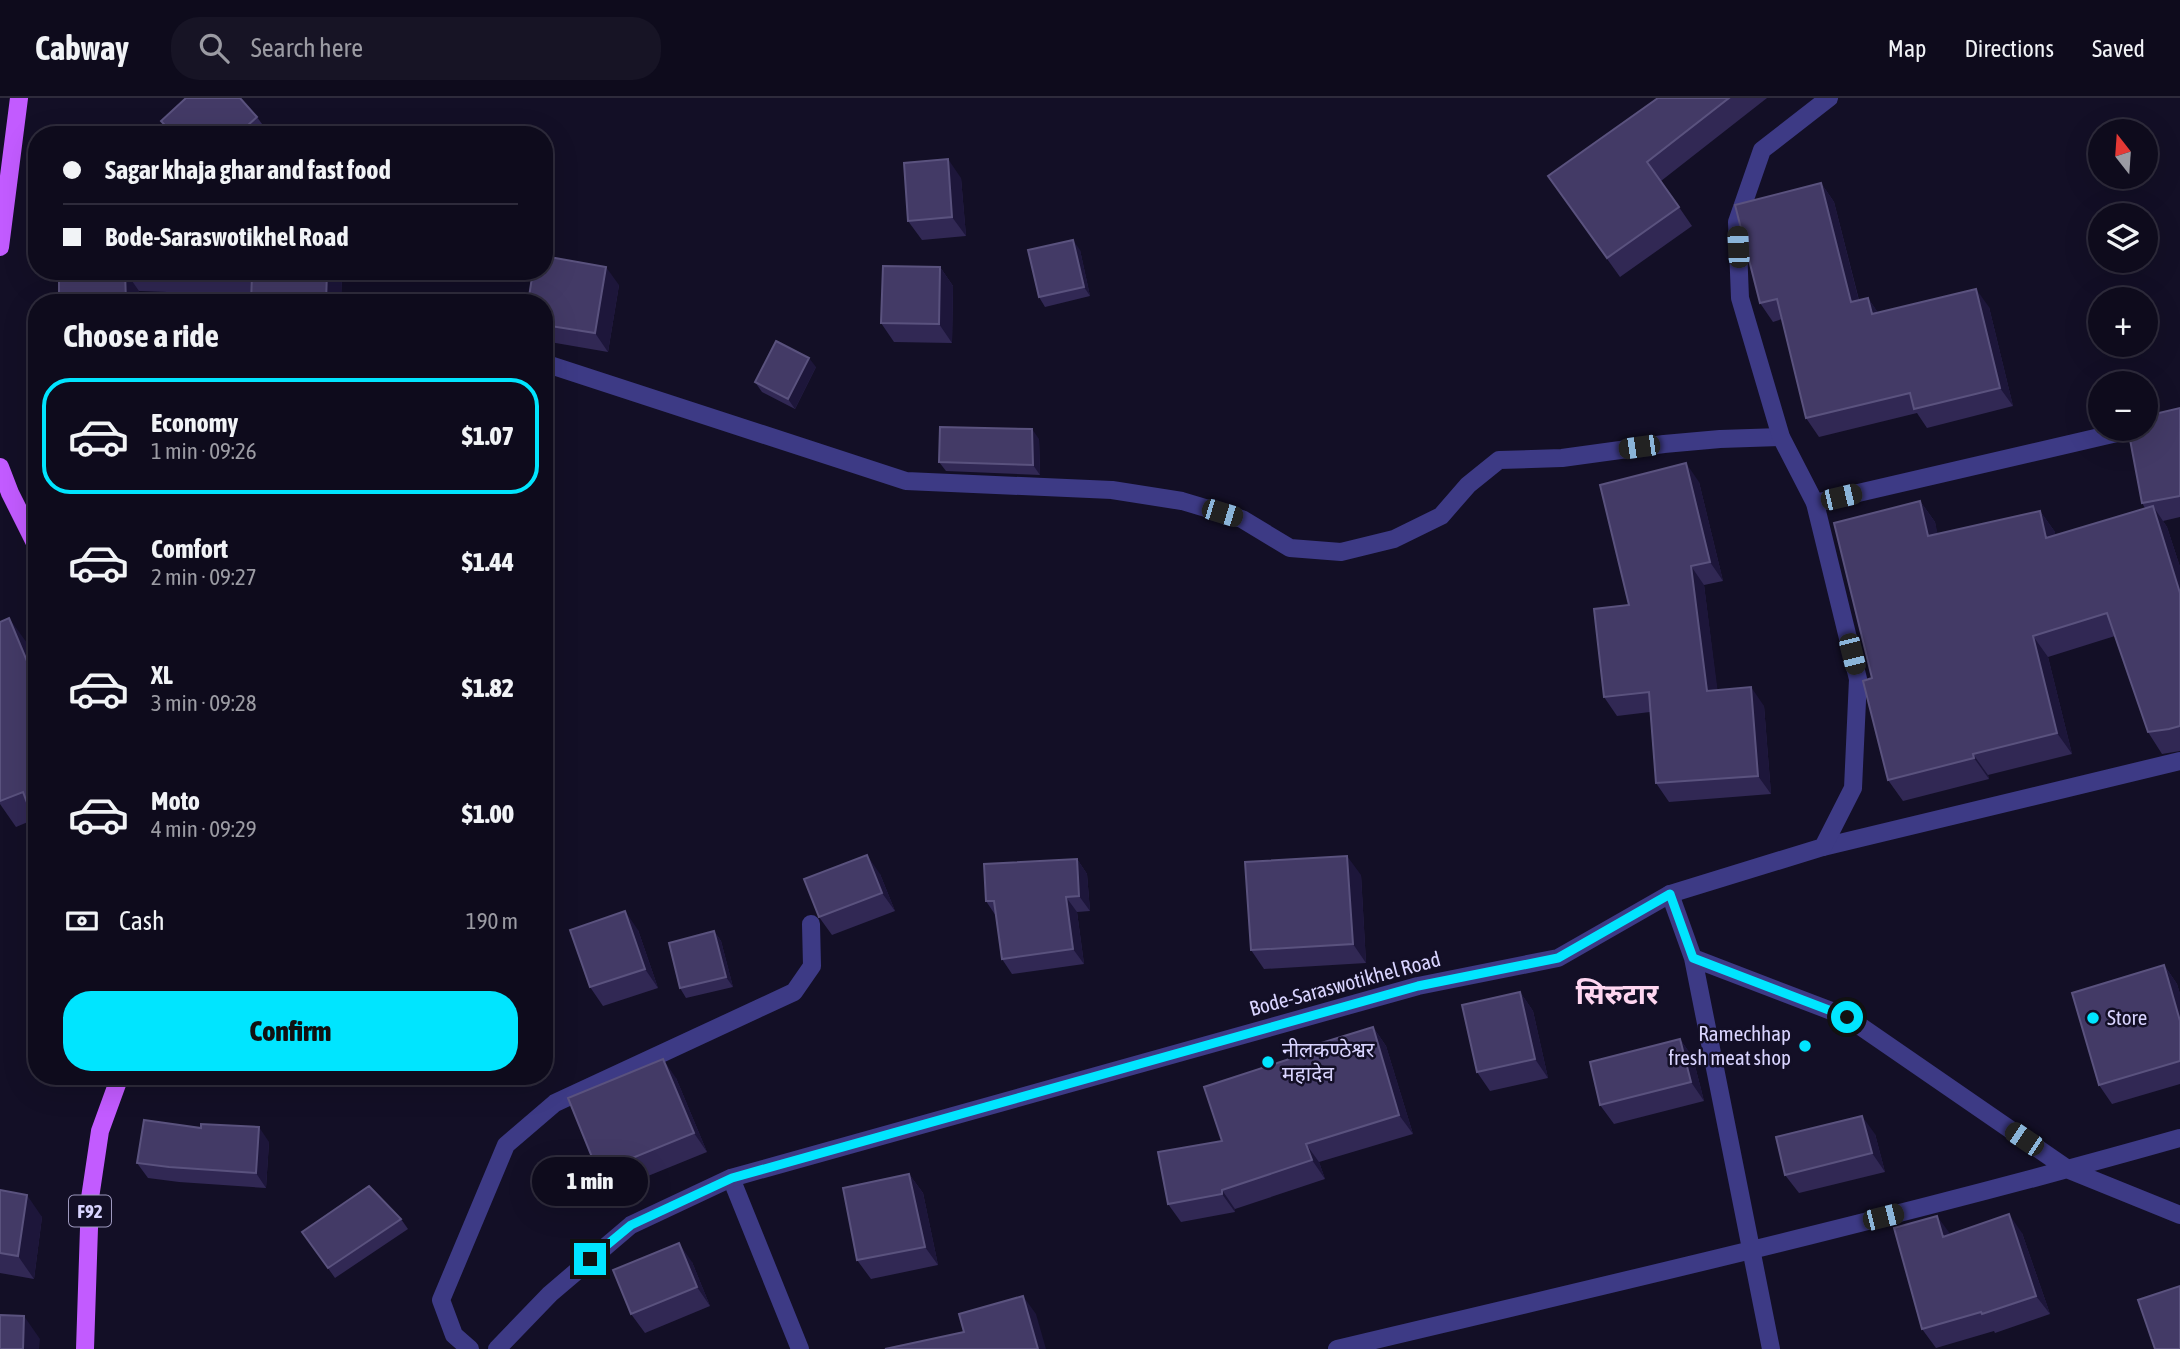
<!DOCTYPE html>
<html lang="en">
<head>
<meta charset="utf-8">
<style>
	:root { --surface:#0e0b1c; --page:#171425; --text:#f1f3f6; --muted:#9b9ba3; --line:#2e2b3b; --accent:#00e5ff }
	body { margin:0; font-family:"Asap Condensed","Noto Sans Devanagari",sans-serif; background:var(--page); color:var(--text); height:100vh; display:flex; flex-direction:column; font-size:26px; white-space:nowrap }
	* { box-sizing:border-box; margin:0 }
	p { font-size:23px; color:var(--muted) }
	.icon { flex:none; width:38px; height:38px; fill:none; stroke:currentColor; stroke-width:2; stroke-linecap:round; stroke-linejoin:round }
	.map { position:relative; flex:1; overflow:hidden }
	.details { position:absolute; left:28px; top:196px; width:525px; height:791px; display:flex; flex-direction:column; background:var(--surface); border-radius:28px; box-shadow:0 7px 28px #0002,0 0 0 2px var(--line) }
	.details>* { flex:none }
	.top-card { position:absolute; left:28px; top:28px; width:525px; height:154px; border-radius:28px; box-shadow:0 7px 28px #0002,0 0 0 2px var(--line); display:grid; align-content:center; height:154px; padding:0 35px; background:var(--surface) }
	.needle { width:46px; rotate:343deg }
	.buttons { position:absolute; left:2088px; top:21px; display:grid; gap:14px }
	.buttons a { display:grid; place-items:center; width:70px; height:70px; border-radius:50%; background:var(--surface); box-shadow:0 7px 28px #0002,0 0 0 2px var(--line); font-size:35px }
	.end { position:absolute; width:32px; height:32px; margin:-16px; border:9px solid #00e5ff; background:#111; box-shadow:0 0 0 4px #111 }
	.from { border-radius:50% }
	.bubble { position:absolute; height:49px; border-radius:24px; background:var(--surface); box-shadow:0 7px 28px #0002,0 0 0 2px var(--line); font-size:23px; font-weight:800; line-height:49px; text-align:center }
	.car { position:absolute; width:21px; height:42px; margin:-21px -10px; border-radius:9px; box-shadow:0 0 5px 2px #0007; background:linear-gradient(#222 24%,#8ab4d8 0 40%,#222 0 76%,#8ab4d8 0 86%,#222 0) }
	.top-card b { display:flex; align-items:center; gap:24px; height:66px; font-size:26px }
	.top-card b+b { border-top:2px solid var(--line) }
	.top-card i { width:18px; height:18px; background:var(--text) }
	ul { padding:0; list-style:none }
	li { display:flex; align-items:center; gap:21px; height:116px; margin:0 14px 10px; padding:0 21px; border:4px solid transparent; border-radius:28px }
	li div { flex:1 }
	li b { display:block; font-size:26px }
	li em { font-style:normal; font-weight:800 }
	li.selected { border-color:var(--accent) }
	li>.icon { width:63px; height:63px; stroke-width:1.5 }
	h2 { padding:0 35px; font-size:32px; line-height:84px }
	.pay { display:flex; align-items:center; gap:18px; height:77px; padding:0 35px; font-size:26px }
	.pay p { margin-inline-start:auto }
	.cta { display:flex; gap:14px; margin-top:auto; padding:14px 35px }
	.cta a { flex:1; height:80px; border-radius:28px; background:var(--accent); color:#111; font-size:28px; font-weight:800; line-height:80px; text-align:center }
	header { display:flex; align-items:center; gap:42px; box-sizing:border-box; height:98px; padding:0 35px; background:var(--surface); border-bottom:2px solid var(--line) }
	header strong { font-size:33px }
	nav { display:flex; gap:38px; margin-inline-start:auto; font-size:24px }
	.search { width:490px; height:63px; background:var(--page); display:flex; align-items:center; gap:18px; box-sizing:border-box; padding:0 24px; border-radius:28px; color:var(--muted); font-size:26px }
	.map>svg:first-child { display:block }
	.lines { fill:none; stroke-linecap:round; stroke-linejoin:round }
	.service { stroke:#3d3a85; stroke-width:18 }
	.minor { stroke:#3d3a85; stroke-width:18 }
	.tertiary { stroke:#3d3a85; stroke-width:18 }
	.primary { stroke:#c25bff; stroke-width:18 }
	.wall { fill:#312854 }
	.shaded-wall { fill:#1d163a }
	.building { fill:#433a66; stroke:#5a527e; stroke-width:2 }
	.route { stroke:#00e5ff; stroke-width:9 }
	.poi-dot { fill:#00e5ff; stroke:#130f26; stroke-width:2.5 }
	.labels { text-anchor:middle; stroke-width:5; stroke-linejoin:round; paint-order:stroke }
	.shield { fill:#130f26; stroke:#9e99be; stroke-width:2 }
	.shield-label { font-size:19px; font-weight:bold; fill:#d9d4ff }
	.street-label { font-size:21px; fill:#d9d4ff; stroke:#130f26 }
	.poi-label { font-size:21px; fill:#d9d4ff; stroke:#130f26; text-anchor:start }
	.district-label { font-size:28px; font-weight:bold; fill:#ffd6f0; stroke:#130f26 }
</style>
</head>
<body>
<header>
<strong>Cabway</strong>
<div class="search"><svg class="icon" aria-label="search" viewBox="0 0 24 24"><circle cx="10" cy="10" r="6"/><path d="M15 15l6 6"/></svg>Search here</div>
<nav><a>Map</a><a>Directions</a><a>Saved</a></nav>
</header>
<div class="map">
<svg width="2180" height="1251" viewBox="0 0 2180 1251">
	<rect width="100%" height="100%" fill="#130f26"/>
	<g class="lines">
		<!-- service -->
		<path class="service" d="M470,1251l-16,-14 -13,-35 65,-155 49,-42 239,-111 18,-26 -1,-42"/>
		<!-- minor -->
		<path class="minor" d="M544,265l362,118 206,9 70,11 60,18 48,29 51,4 53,-13 47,-23 27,-31 31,-25 63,-2 102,-14 56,-5 61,-2
			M1815,405l319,-74
			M1823,749l357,-86
			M1670,796l23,64 78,391
			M1693,860l154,59 222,153 111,45
			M731,1080l69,171
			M1337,1251c282,-67 564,-132 843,-211"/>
		<!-- tertiary -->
		<path class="tertiary" d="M497,1251l53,-55 81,-69 100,-47 687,-192 140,-28 112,-64 153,-47 30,-59 5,-109 -43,-176 -34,-66 -41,-139 -3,-76 25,-72 67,-52"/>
		<!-- primary -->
		<path class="primary" d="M0,149l19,-149
			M0,369l10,26 27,54
			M85,1251l5,-151 10,-67 20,-55"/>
	</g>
	<!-- wall -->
	<path class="wall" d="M1658,0h109l-106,83 31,45 -72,51 -72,-101z
		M257,19l13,18h-99l-10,-14z
		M961,80l5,58 -44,4 -14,-19z
		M1821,85l13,19 25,98 9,-2 10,15 111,-6 24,99 -86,22 -10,-15 -98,24 -13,-19 -24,-99 -9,3 -13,-19z
		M1080,152l10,46 -45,11 -6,-10z
		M940,169l13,19 -1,57 -58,-1 -13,-19z
		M51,173h291l-1,32h-90l1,-8 -113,-4v12h-80v-21z
		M619,187l-11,67 -64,-11v-38z
		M816,269l-21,42 -33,-17 -7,-10z
		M2180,310v109l-17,4 4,6 13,40v184l-18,3 -14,-22 -33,-96 -67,21 24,97 -84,21 1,4 -86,22 -15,-21 -16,-102 48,-177 15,21 2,12 103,-23 15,21v4l90,-28 -3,-5z
		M1039,341l1,36 -94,-4 -7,-9z
		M1699,384l24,99 -19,4 13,105 47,16 7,88 -102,8 -13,-19 -6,-71 -33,4 -13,-19 25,-92z
		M0,524l27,21 10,24v155l-2,-3 -19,8 -16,-23z
		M1077,761l10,15 3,37 -13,1 7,52 -72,10 -10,-15 -6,-43 -10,-15z
		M880,776l15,37 -63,24 -13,-18z
		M1361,777l5,88 -102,6 -13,-19z
		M638,832l20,58 -55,18 -13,-19z
		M714,833l7,10 12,46 -47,11 -6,-10z
		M2164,867l13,19 3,10v90l-68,20 -13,-19z
		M1520,894l13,19 15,67 -58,13 -13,-19z
		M1373,929l13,19 27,88 -94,28 6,17 -90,30v3l-54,10 -13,-18 54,-63 95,-91z
		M1680,941l13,19 11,43 -90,23 -14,-19z
		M676,980l31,74 -96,39 -13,-19z
		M201,1030l68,14 -3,46 -87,-6 -31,-4 -11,-15z
		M1875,1036l10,38 -86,21 -14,-18z
		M909,1076l14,19 15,72 -67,14 -14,-19z
		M0,1092l42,27 -8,62 -34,-6z
		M401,1121l7,10 -73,49 -33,-46z
		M2022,1135l28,81 -55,19 -1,-2 -58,17 -14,-19 28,-95z
		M692,1164l18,44 -65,27 -14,-19z"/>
	<!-- shaded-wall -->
	<path class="shaded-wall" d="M948,61l13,19 5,58 -14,-19z
		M1821,85l13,19 30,119 -13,-19z
		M1073,142l7,10 10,46 -6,-9z
		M606,169l13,18 -11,67 -13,-19z
		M940,169l13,19 -1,57 -13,-19z
		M125,173l14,20v12h-13z
		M327,173h15l-1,32h-15z
		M1976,191l13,18 24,99 -13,-18z
		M1868,200l13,19 -9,-3z
		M809,260l7,9 -21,42 -7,-10z
		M1032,331l7,10 1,36 -7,-10z
		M1686,365l13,19 24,99 -13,-19z
		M1920,403l15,21 8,35 -15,-21z
		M2153,408l14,21 13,40v26z
		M2040,413l15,21 6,28 -15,-22z
		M1691,468l13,19 16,124 -13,-18z
		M9,520l18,25 10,24v18z
		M2033,538l15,21 24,97 -15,-21z
		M1751,589l13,19 7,88 -13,-18z
		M1973,656l15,21 1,4 -15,-21z
		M867,757l13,19 15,37 -13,-18z
		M1347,758l14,19 5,88 -13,-19z
		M1077,761l10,15 3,37 -11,-15z
		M1066,799l11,15 7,52 -11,-15z
		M625,813l13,19 20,58 -13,-19z
		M714,833l7,10 12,46 -7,-10z
		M2164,867l13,19 3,10v27z
		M1520,894l13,19 15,67 -13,-19z
		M1373,929l13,19 27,88 -14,-19z
		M1680,941l13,19 11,43 -13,-19z
		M663,961l13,19 31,74 -13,-19z
		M1862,1018l13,18 10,38 -13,-19z
		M259,1029l10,15 -3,46 -10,-15z
		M1306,1046l13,18 6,17 -13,-19z
		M909,1076l14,19 15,72 -13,-18z
		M1222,1092l13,19v3l-13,-18z
		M27,1097l15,22 -8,62 -16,-23z
		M2009,1116l13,19 28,81 -14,-18z
		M1937,1118l14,19 -8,2z
		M679,1145l13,19 18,44 -13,-19z
		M1023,1198l13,18 10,35h-8z
		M24,1218l16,23 -1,10h-16z"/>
	<!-- building -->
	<path class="building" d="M186,0h54l17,19 -20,18h-63l-13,-14z
		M1658,0h71l-82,64 32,45 -72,51 -59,-82z
		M948,61l4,58 -44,4 -4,-58z
		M1821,85l30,119 17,-4 4,16 104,-25 24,99 -86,21 -4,-16 -104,25 -29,-119 -17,4 -25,-98z
		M1073,142l11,47 -45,10 -11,-47z
		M544,158l62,11 -11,66 -51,-8v-22h-16l5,-32h11z
		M883,168l57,1 -1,57 -58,-1z
		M59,173h66l1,32h-67z
		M127,173h200l-1,32h-75l1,-28z
		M776,243l33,17 -21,41 -33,-17z
		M2180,310v88l-38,7 -14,-74h18v-13z
		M940,329l92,2 1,36 -94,-3z
		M1686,365l24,99 -19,4 16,125 44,-4 7,89 -102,7 -7,-91 -45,5 -10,-88 35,-4 -29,-120z
		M1920,403l8,35 112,-25 6,27 107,-32 27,87v133l-11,3 -21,3 -41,-119 -74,23 24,97 -84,21 1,4 -86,22 -25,-99 9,-3 -38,-155z
		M9,520l28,67v129l-5,2 -9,-24 -23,9v-179z
		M867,757l15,38 -63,24 -15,-38z
		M1347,758l6,88 -102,6 -6,-88z
		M1077,761l2,37 -13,1 7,52 -71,10 -8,-58h-8l-2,-37z
		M625,813l20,58 -55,18 -20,-57z
		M714,833l12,46 -46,11 -11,-45z
		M2164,867l16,56v40l-81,24 -27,-92z
		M1520,894l15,67 -58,13 -15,-67z
		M1373,929l26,88 -93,29 6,16 -90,30v4l-54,10 -10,-52 64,-11 -18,-54 113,-37 -2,-5z
		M1680,941l11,43 -91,23 -10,-43z
		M663,961l31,74 -96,39 -30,-74z
		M1862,1018l10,37 -87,22 -9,-38z
		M144,1022l57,8v-4l58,3 -3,46 -87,-6 -32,-4z
		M909,1076l16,73 -68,13 -14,-72z
		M369,1088l32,33 -73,49 -26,-36z
		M0,1092l27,5 -9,61 -18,-3z
		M2009,1116l27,82 -54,18 -1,-2 -59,17 -28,-101 43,-12 6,21z
		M679,1145l18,44 -66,27 -18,-44z
		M2180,1188v63h-25l-17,-49z
		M1023,1198l15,53h-153l79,-17 -5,-18z
		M0,1217l24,1 -1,33h-23z"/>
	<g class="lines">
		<!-- route -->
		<path class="route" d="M590,1161l41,-34 101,-47 686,-192 140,-28 112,-64 23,64 154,59"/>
	</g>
	<!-- markers -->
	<g class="poi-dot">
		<circle cx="2093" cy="920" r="7"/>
		<circle cx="1805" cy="948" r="7"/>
		<circle cx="1268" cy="964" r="7"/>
	</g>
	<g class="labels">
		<!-- shield labels -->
		<rect class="shield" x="69" y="1097.5" width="42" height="31" rx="5"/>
		<g class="shield-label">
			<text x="90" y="1120">F92</text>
		</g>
		<!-- street labels -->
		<g class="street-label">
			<text transform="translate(1345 886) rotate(-15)" y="7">Bode-Saraswotikhel Road</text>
		</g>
		<!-- poi labels -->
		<g class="poi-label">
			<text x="2107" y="927">Store</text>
			<text x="1791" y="943" text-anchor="end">Ramechhap<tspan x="1791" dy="24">fresh meat shop</tspan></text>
			<text x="1282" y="959">नीलकण्ठेश्वर<tspan x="1282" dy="24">महादेव</tspan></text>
		</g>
		<!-- district labels -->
		<g class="district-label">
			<text x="1617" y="906">सिरुटार</text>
		</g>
	</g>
</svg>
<div class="buttons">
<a><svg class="needle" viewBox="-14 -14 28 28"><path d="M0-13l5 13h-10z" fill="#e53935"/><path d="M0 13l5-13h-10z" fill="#9b9ba3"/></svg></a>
<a><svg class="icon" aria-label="layers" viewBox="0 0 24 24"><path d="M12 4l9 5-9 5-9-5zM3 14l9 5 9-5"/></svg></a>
<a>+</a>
<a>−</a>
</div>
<i class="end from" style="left:1847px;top:919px"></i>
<i class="end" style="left:590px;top:1161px"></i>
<div class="bubble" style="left:532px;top:1059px;width:116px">1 min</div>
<i class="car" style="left:1738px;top:149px;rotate:357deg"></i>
<i class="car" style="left:1639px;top:349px;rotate:262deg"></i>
<i class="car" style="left:1841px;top:399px;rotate:77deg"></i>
<i class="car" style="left:1222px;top:415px;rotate:107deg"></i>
<i class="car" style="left:1852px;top:556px;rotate:166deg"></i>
<i class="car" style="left:2024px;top:1041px;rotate:304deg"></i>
<i class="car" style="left:1883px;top:1119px;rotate:76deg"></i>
<div class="top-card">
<b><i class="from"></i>Sagar khaja ghar and fast food</b>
<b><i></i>Bode-Saraswotikhel Road</b>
</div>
<section class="details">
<h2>Choose a ride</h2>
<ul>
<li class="selected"><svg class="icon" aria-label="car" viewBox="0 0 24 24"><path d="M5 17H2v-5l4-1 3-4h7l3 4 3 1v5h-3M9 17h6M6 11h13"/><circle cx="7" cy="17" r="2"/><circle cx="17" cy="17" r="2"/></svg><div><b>Economy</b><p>1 min · 09:26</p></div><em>$1.07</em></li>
<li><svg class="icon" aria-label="car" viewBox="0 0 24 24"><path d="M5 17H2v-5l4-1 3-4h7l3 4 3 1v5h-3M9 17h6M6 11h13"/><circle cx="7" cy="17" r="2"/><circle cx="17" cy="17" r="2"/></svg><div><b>Comfort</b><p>2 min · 09:27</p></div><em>$1.44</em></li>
<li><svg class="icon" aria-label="car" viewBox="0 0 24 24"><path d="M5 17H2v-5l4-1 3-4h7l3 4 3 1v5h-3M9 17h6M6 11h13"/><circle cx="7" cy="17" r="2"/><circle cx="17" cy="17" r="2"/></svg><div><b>XL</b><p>3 min · 09:28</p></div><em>$1.82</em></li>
<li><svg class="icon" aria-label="car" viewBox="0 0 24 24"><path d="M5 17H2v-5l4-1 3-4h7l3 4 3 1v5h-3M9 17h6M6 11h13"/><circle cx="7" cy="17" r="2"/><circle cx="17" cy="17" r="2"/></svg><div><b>Moto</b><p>4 min · 09:29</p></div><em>$1.00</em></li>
</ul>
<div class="pay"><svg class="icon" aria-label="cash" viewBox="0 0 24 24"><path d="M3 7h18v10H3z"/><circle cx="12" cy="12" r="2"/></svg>Cash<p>190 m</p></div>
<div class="cta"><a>Confirm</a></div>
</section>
</div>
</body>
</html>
